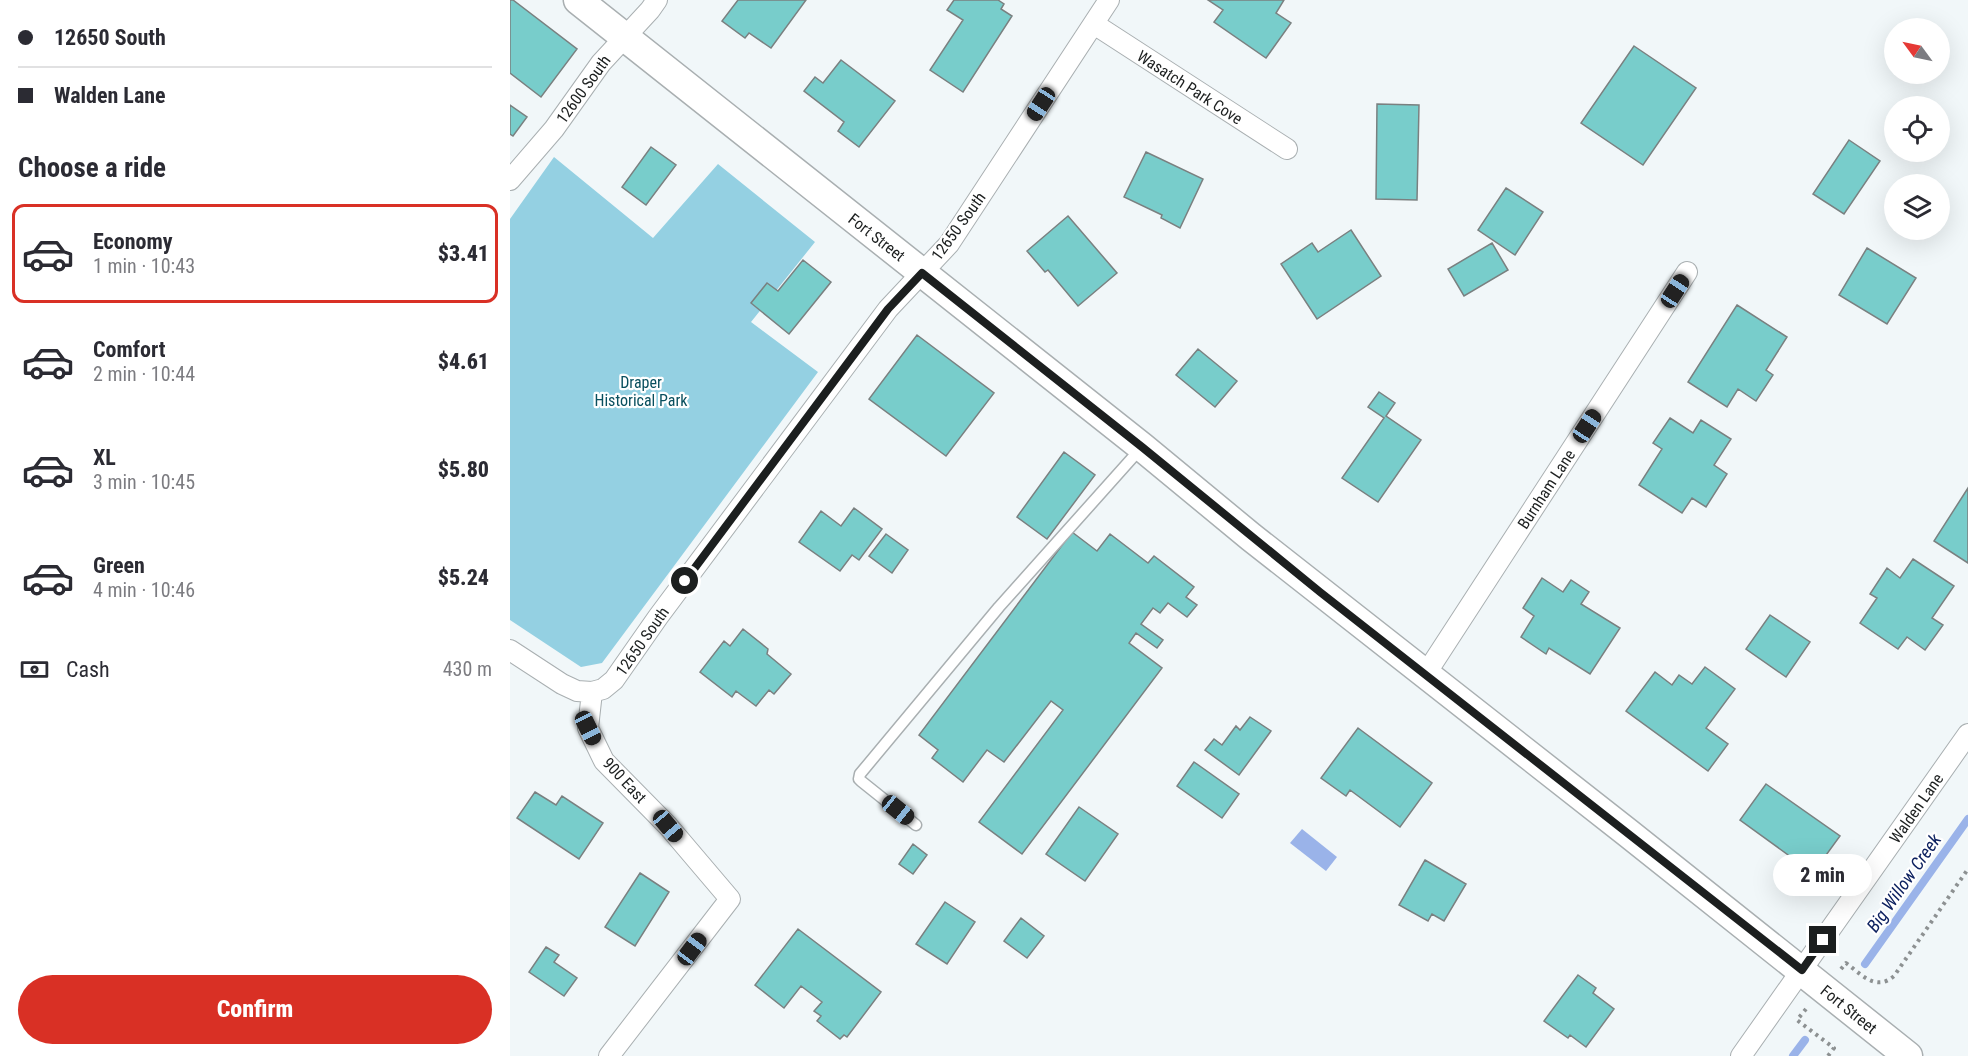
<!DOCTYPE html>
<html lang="en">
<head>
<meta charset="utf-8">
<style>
	:root { --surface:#fff; --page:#f2f2f3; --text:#2b2b33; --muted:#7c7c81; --line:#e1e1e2; --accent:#d93025 }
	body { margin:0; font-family:"Roboto Condensed",sans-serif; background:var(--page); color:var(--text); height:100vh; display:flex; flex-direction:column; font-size:22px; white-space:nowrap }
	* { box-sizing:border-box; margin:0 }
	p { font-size:20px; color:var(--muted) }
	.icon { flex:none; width:33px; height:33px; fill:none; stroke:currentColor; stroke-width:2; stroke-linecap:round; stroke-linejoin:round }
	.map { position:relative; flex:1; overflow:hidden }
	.drawer { display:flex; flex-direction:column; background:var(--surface); width:510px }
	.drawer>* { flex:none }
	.hud { display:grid; align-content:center; height:132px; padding:0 18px; background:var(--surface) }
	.needle { width:39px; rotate:303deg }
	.buttons { position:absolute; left:1374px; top:18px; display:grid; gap:12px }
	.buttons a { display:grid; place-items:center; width:66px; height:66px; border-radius:50%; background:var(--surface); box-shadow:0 6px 24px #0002; font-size:30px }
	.end { position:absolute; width:27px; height:27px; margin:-14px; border:8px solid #1c1f1f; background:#fff; box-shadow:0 0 0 3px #fff }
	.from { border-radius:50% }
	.bubble { position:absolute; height:42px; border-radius:21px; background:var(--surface); box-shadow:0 6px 24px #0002; font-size:20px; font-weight:800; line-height:42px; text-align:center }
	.car { position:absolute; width:18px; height:36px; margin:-18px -9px; border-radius:8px; box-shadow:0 0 4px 2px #0007; background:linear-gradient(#222 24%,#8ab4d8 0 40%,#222 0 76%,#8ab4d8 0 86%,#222 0) }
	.hud b { display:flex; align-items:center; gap:21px; height:57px; font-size:22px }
	.hud b+b { border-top:2px solid var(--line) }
	.hud i { width:15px; height:15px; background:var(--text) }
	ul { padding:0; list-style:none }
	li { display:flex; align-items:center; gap:18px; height:99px; margin:0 12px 9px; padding:0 6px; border:3px solid transparent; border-radius:12px }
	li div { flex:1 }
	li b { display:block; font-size:22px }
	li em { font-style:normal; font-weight:800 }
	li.on { border-color:var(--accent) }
	li>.icon { width:54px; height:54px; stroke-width:1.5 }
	h2 { padding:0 18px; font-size:27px; line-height:72px }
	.pay { display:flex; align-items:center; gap:15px; height:66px; padding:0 18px; font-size:22px }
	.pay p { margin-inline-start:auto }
	.primary-button { display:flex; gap:12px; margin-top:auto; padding:12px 18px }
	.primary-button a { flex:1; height:69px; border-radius:36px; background:var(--accent); color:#fff; font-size:24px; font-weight:800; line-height:69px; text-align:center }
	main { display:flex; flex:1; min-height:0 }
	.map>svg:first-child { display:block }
	.green { fill:#94d0e2 }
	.water { fill:#9ab3e9 }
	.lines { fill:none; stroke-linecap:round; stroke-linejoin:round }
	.stream { stroke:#9ab3e9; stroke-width:8 }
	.building { fill:#78cdcb; stroke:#7a8080; stroke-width:1.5 }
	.lane-casing { stroke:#a9afb1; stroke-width:13 }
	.street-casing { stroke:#a9afb1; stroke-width:22 }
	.secondary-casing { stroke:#a9afb1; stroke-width:31 }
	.path { stroke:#8d9192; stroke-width:4; stroke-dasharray:3 4.5; stroke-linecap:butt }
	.lane { stroke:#fff; stroke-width:10 }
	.street { stroke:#fff; stroke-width:20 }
	.secondary { stroke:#fff; stroke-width:28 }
	.route { stroke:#1c1f1f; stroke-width:8 }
	.labels { text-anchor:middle; stroke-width:4.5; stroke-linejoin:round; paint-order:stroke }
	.street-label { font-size:16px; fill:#1c1f1f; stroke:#fff }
	.park-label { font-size:16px; fill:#094f5e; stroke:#fff }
	.water-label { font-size:18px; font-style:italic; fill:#0e2260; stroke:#fff }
</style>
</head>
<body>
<main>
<section class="drawer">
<div class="hud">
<b><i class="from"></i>12650 South</b>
<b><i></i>Walden Lane</b>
</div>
<h2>Choose a ride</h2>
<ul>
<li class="on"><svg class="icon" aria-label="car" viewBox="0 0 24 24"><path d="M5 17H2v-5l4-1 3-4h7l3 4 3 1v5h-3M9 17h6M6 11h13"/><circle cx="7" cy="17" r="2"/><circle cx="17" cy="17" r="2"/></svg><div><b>Economy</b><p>1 min · 10:43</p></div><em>$3.41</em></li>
<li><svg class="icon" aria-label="car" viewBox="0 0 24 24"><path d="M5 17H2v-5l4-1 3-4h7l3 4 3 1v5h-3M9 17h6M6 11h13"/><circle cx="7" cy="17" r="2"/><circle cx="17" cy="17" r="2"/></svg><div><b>Comfort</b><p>2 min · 10:44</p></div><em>$4.61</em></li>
<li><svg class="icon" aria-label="car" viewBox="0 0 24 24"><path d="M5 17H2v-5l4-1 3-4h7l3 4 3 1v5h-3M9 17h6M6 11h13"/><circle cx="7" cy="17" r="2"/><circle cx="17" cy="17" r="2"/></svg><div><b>XL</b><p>3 min · 10:45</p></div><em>$5.80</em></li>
<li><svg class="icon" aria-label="car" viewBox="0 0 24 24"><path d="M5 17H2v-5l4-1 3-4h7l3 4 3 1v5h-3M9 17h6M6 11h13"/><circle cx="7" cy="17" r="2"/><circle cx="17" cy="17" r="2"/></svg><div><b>Green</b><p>4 min · 10:46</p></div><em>$5.24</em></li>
</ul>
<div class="pay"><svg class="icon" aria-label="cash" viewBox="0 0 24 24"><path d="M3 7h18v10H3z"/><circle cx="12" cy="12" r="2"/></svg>Cash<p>430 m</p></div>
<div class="primary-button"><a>Confirm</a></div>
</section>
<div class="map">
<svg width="1458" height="1056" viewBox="0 0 1458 1056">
	<rect width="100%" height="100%" fill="#f1f7f9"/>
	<!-- green -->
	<path class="green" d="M44,157l99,81 65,-74 97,78 -64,80 67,50 -216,291 -21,4 -71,-47v-401z"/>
	<!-- water -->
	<path class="water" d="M792,829l35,28 -11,14 -36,-28z"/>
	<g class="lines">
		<!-- stream -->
		<path class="stream" d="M1355,964l103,-145
			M1283,1056l12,-16"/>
	</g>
	<!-- building -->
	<path class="building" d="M0,0h3l64,49 -36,48 -31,-24z
		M228,0h68l-35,48 -22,-15 -4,5 -23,-17z
		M444,0h44l6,4 -3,5 11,7 -49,76 -33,-22 33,-50 -16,-10z
		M698,0h76l-8,13 15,10 -25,35 -52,-36 9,-12z
		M1124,46l62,42 -53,77 -62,-42z
		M331,60l54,41 -36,46 -21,-16 6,-9 -40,-31 11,-14 8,6z
		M867,104l42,1 -2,95 -41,-1z
		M0,105l17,12 -14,19 -3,-2z
		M1339,140l31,21 -36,53 -31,-20z
		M141,147l25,18 -30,40 -24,-18z
		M636,152l57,27 -23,49 -19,-10 1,-3 -38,-18z
		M996,188l37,24 -28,43 -37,-25z
		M558,216l49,57 -39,33 -30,-36 -3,2 -18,-21z
		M841,230l30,46 -64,43 -36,-55 31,-21 6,9z
		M982,243l16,27 -44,26 -16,-27z
		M1357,248l49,30 -29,46 -48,-29z
		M293,260l28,22 -42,52 -38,-31 16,-20 11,8z
		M1227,305l50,32 -21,33 7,5 -17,26 -18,-12 -11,18 -39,-25z
		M407,335l77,58 -48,63 -77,-57z
		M688,349l39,32 -22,26 -39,-32z
		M869,392l16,11 -9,13 35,24 -43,62 -36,-24 42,-60 -16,-11z
		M1160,418l23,15 8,-13 30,19 -17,26 13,9 -21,33 -14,-9 -10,15 -43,-28 23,-36 -9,-6z
		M554,452l31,23 -48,64 -30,-22z
		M1458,488v75l-34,-22z
		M344,508l28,21 -23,31 -7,-5 -12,16 -41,-29 22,-31 20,15z
		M562,532l25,19 13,-17 38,29 6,-7 40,31 -8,10 11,8 -10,12 -19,-14 -8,10 -7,-5 -12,16 22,16 -6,8 -21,-15 -7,10 33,25 -140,186 -43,-32 84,-112 -12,-9 -47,61 -17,-12 -24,32 -31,-24 6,-8 -19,-15z
		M376,534l22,16 -16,23 -23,-17z
		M1403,559l41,27 -22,32 11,7 -18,25 -18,-13 -9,12 -38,-26 17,-25 -7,-4 17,-26 13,10z
		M1032,578l21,14 8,-12 18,12 -8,12 39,24 -30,46 -41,-26 -3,6 -25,-17 13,-21 -11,-8z
		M1260,615l40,27 -24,35 -40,-28z
		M233,629l25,20 -1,5 24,20 -17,20 -5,-4 -13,16 -20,-15 -4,6 -32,-25 24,-31 6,5z
		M1195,667l30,22 -29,39 22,16 -20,27 -82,-60 29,-39 17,13 7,-10 13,9z
		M740,717l21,14 -32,44 -34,-25 9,-11 8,6 14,-19 4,4z
		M848,728l74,55 -32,44 -50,-37 -4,6 -25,-18z
		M684,762l45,32 -17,24 -45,-32z
		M1256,784l74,52 -27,37 -73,-53z
		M25,792l21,13 6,-9 41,27 -24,36 -62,-41z
		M569,807l39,27 -33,47 -39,-27z
		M403,844l14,11 -14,19 -14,-10z
		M915,860l41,24 -22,37 -12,-7 -4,7 -29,-16z
		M130,873l29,19 -34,54 -30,-19z
		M435,902l30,20 -28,42 -31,-20z
		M511,918l23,18 -17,22 -23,-17z
		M288,929l83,63 -34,45 -3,-2 -4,4 -23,-18 4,-5 -7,-5 8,-9 -21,-16 -17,22 -29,-23z
		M36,947l13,8 -5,7 23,16 -13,18 -35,-24z
		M1068,975l18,13 -3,5 21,16 -28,38 -16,-12 -2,3 -24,-17z"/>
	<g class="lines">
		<defs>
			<path id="lane" d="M406,825l-55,-44 -2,-2 1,-5 139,-167 143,-160"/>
			<path id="street" d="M584,24l193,125
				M0,180l44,-51 47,-66 49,-53 7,-10
				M0,650l52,34 15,7 15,1 11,-3 11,-9 44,-63 230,-308 61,-65 160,-244
				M915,675l262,-403
				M82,692l-4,36 16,33 64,65 62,73 -121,157
				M1231,1056l227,-322"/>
			<path id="secondary" d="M68,0l564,447 109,90 377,296 280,223"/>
		</defs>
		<!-- lane casing -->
		<use href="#lane" class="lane-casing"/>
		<!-- street casing -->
		<use href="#street" class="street-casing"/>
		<!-- secondary casing -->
		<use href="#secondary" class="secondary-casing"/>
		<!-- path -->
		<path class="path" d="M1331,969l5,-6c15,11 30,29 48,13l74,-107
			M1296,1009l-9,11 37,28 -6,8"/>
		<!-- lane -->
		<use href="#lane" class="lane"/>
		<!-- street -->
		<use href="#street" class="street"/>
		<!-- secondary -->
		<use href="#secondary" class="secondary"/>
	</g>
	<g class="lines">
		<!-- route -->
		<path class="route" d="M175,581l203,-272 34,-36 220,174 178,145 482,378 21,-30"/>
	</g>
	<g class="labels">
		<!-- street labels -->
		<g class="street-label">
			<text transform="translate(680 87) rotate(33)" y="6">Wasatch Park Cove</text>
			<text transform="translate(73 89) rotate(-54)" y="6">12600 South</text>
			<text transform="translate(448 226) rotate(-54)" y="6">12650 South</text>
			<text transform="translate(367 237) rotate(38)" y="6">Fort Street</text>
			<text transform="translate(1036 489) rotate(-57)" y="6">Burnham Lane</text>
			<text transform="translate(132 641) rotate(-55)" y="6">12650 South</text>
			<text transform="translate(115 780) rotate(47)" y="6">900 East</text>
			<text transform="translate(1406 808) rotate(-55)" y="6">Walden Lane</text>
			<text transform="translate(1339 1009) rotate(39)" y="6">Fort Street</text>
		</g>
		<!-- park labels -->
		<g class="park-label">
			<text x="131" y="388">Draper<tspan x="131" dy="18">Historical Park</tspan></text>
		</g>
		<!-- water labels -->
		<g class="water-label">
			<text transform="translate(1394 883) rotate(-55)" y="6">Big Willow Creek</text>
		</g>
	</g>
</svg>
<div class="buttons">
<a><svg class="needle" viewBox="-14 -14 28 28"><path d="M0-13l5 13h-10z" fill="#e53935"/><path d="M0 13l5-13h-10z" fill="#7c7c81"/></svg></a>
<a><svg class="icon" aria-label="locate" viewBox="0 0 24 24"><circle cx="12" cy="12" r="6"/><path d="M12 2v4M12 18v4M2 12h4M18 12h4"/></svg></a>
<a><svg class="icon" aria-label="layers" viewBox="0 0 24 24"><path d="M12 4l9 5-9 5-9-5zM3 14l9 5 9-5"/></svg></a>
</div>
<i class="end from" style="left:175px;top:581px"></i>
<i class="end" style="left:1313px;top:940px"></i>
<div class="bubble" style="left:1263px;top:854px;width:99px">2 min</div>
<i class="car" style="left:531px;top:104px;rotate:213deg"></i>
<i class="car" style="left:1165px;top:291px;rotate:33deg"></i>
<i class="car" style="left:1077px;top:426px;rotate:33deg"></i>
<i class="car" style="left:78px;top:728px;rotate:154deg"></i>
<i class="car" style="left:388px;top:810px;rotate:129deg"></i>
<i class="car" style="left:158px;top:826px;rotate:140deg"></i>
<i class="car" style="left:182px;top:949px;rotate:37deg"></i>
</div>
</main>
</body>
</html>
